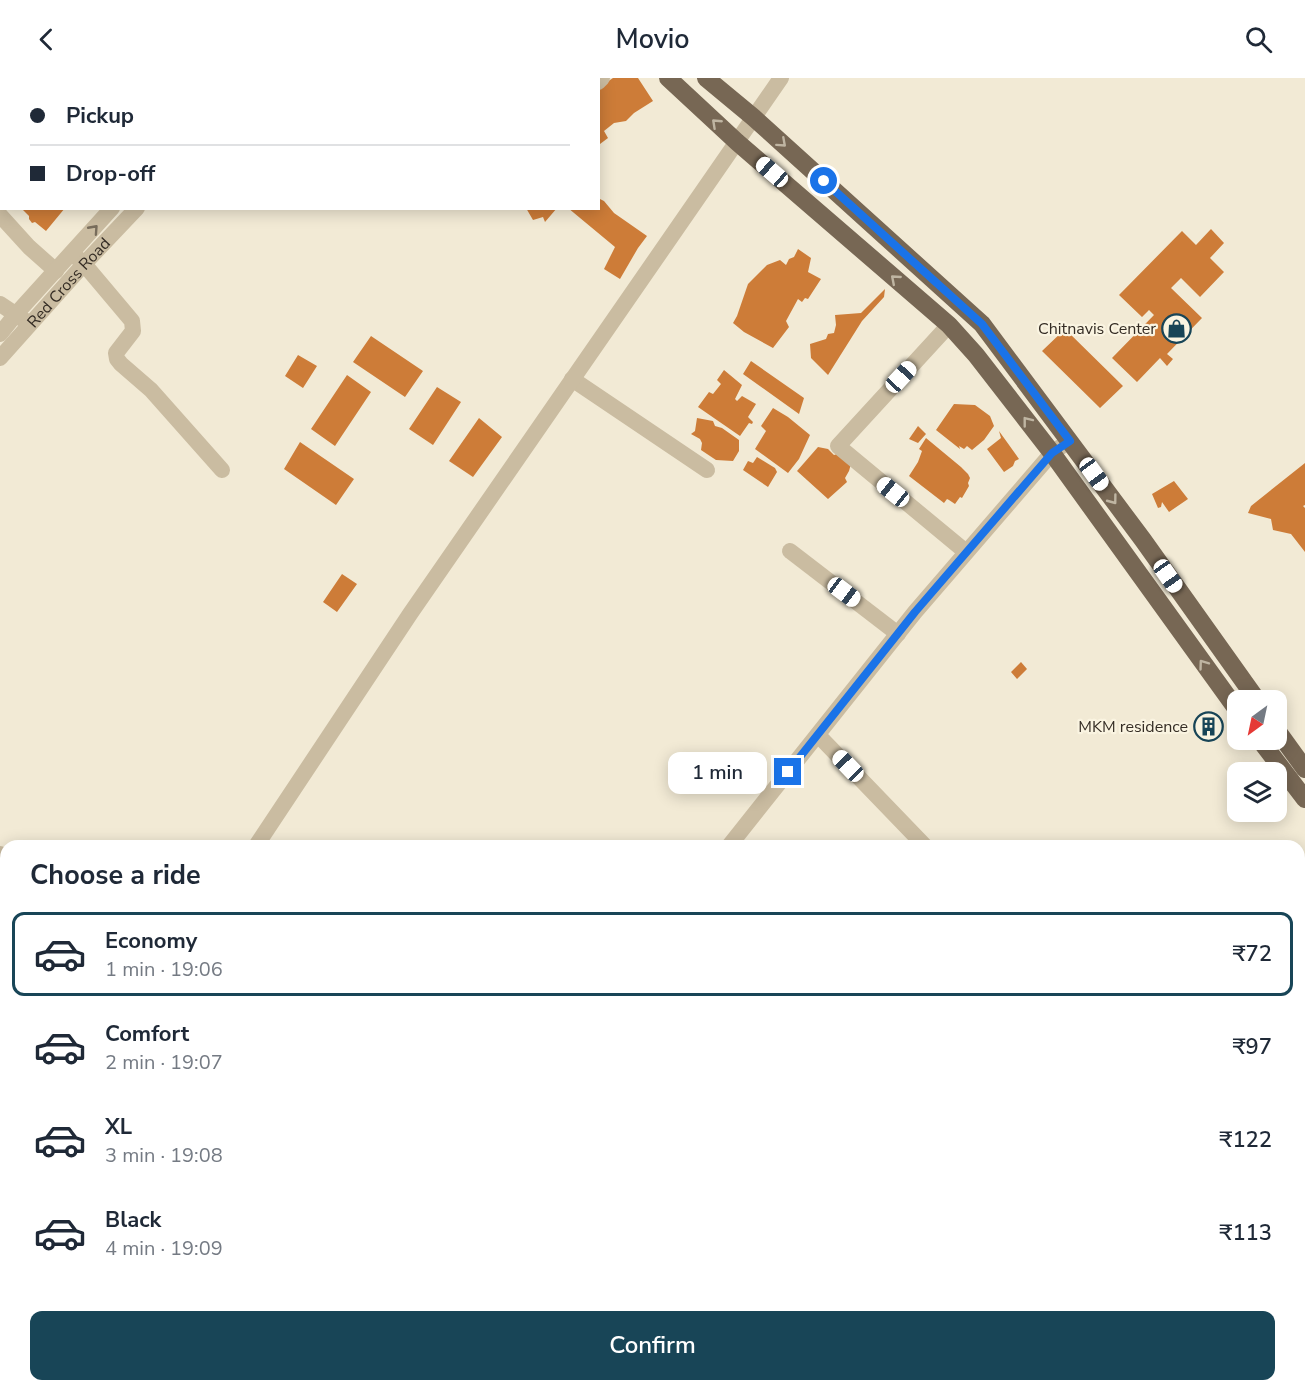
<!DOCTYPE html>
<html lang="en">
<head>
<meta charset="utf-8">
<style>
	:root { --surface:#fff; --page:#f2f2f3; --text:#1f2937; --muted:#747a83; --line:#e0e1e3; --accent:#184557 }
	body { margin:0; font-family:"Nunito Sans",sans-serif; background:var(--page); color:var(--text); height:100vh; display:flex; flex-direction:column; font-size:22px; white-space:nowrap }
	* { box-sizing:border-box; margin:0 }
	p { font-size:20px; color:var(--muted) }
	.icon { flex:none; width:33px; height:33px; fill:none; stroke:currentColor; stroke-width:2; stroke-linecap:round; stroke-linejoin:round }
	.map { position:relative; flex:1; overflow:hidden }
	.panel { position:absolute; left:0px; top:762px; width:1305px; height:552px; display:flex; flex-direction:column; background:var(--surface); border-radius:18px 18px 0 0; box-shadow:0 3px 15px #0003 }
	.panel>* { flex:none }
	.guide { position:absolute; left:0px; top:0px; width:600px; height:132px; box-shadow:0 3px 15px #0003; display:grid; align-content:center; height:132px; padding:0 30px; background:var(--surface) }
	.needle { width:39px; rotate:213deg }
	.fabs { position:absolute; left:1227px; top:612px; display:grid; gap:12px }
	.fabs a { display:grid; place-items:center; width:60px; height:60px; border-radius:12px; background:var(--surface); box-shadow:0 3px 15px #0003; font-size:30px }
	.end { position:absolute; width:27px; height:27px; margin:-14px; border:8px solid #1a73e8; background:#fff; box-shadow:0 0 0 3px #fff }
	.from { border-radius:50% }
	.bubble { position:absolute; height:42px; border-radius:12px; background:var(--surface); box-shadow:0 3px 15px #0003; font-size:20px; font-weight:600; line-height:42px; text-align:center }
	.car { position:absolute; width:18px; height:36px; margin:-18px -9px; border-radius:8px; box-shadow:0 0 4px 2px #0007; background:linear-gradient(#fff 24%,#345 0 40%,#fff 0 76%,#345 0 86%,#fff 0) }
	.guide b { display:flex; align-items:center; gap:21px; height:57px; font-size:22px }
	.guide b+b { border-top:2px solid var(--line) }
	.guide i { width:15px; height:15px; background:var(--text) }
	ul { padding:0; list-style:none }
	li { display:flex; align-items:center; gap:18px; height:84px; margin:0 12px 9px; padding:0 18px; border:3px solid transparent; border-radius:12px }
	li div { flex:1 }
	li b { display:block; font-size:22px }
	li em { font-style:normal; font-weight:600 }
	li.on { border-color:var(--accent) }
	li>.icon { width:54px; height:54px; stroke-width:1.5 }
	h2 { padding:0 30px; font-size:27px; line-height:72px }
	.button { display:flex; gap:12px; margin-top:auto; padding:12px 30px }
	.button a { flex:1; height:69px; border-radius:12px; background:var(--accent); color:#fff; font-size:24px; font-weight:600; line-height:69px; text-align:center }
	header { display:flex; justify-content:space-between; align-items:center; height:78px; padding:0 30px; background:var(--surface); font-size:27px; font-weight:600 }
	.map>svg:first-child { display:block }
	.green { fill:#a9c195 }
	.building { fill:#cd7c38 }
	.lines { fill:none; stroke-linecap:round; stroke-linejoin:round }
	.minor { stroke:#cabca1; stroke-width:16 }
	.major { stroke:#776754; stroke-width:18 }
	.oneway { stroke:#bfb5a2 }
	.oneway2 { stroke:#786d5c }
	.route { stroke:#1a73e8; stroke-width:8 }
	.labels { text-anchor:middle; stroke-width:4.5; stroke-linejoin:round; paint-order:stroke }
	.street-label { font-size:16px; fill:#342c24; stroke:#faf4e1 }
	.poi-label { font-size:16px; fill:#342c24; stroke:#faf4e1; text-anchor:end }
</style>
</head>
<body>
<header><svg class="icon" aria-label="back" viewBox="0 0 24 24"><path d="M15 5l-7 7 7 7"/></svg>Movio<svg class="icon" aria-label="search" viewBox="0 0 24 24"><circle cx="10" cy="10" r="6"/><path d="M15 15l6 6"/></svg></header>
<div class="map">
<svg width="1305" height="1314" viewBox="0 0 1305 1314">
	<rect width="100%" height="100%" fill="#f2ead5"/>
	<!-- green -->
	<path class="green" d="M591,1308h169l1,6h-163z"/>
	<!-- building -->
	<path class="building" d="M613,0h25l15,23 -19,12 -8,8 -12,2 -10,8 4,7 -8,6 -2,-2v-54z
		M598,120l6,3 10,12 33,23 -9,12 -18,31 -16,-10 11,-22 -47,-39h30z
		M21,130h44l-19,23 -11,-9 -3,1 -3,-4v-3z
		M526,130h31l-12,14 -2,-5 -10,3z
		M1211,151l13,14 -14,15 14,14 -24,25 -19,-19 -10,10 31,30 -35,36 6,5 -6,7 -7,-8 -23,24 -25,-24 42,-43 -5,-5 -7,7 -23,-22 63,-64 14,14z
		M798,171l13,9 -3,14 13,7 -13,20 -3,-1 -3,4 -4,-3 -12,22 3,6 -16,21 -29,-16 -11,-9 4,-7 11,-32 19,-19 13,-5 6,5 3,-6 5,-2z
		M885,211l-1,8 -22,24 -34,54 -17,-17 -1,-14 16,-5 2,-5 6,-1 2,-8 -1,-10 26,-2z
		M1065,251l58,57 -23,22 -58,-57z
		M371,258l52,35 -18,26 -52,-35z
		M298,277l19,11 -14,22 -18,-12z
		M751,283l53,37 -5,16 -56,-40z
		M724,292l18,15 -7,14 2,2 5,-5 14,8 -8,13 5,5 -1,2 -3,-1 -9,13 -42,-29 11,-15 4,2 8,-10 -4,-4z
		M347,297l24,17 -36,54 -24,-17z
		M437,309l24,15 -28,43 -24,-16z
		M954,326l21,1 15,11 4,10 -10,14 -12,10 -5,-4 -3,3 -5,-3 1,3 -24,-19z
		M773,330l15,9 22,18 -11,24 -11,14 -33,-24 11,-18 -5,-5z
		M479,340l23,19 -29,40 -24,-16z
		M697,340l16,3 2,5 7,2 17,12v11l-6,10 -17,-1 -15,-10 1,-7 -2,-4 -9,-5 4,-3z
		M918,348l8,8 -8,9 -9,-4z
		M999,353l20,28 -4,2 -2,5 -9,6 -17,-23 14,-11z
		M926,360l35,29 7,7 2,4 -2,5 1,3 -7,12 -2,-1 -5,7 -6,-4 -2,-1 -3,4 -35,-27 9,-14 4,-11 -3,-2z
		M300,364l54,37 -18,26 -52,-36z
		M818,369l10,2 6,6 9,-3 9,8 -3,11 -4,7 2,4 -19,17 -31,-28z
		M757,379l18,11 2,4 -9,15 -25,-17 5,-9 5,2z
		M1305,385v42l-2,1 2,2v44l-14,-18 -18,-4 -2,-11 -23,-6 3,-7z
		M1174,403l14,18 -19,13 -7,-10 -1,5 -3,1 -6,-14z
		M342,496l15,10 -20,28 -14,-10z
		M1021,584l6,7 -10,10 -6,-7z
		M1219,638l-9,16 -9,-13z
		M1305,923v23l-6,-5v-11z
		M1299,948l6,5v43l-6,-5z
		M0,1019l6,4v27l-6,-4z
		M125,1308h48l-4,6h-48z"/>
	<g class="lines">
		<!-- minor -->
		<g class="minor">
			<path d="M200,0l3,2"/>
			<path d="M230,2l1,-2"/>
			<path d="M257,2l1,-2"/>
			<path d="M574,2l1,-2"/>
			<path d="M598,4l4,-4"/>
			<path d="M0,137l29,32 27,24"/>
			<path d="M72,175l12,11 48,57 1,10 -17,22 1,6 4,5 30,26 71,80"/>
			<path d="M0,226l24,16"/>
			<path d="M949,247l-111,121 128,106"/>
			<path d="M0,256l16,-20 96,-106"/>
			<path id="s1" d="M0,280l84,-94 53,-56"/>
			<path d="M572,301l135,91"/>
			<path d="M790,473l108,83"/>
			<path d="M818,657l107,111"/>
			<path d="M256,768l154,-232 371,-536"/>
			<path d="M729,768l186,-234 137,-159 17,-12"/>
			<path d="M0,776l6,5"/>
			<path d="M0,808l6,6"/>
			<path d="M567,1308l6,6"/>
			<path d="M600,1308l7,6"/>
		</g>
		<!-- major -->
		<path class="major" d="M668,0l69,64 212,183 27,30 76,98 186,258
			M706,0l47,39 229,207 161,216 114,160
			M1276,651l29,40
			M1260,662l45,59
			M1299,827l6,-8
			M1299,858l6,-7
			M918,1314l5,-6
			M945,1314l5,-6"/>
	</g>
	<!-- one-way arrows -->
	<defs><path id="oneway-chevron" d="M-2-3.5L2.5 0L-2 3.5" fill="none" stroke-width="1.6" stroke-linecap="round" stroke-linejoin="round" transform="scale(1.5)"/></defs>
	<g class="oneway">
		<use href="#oneway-chevron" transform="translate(716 45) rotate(-137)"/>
		<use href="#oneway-chevron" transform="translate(782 65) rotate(42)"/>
		<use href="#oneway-chevron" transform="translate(895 201) rotate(-139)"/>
		<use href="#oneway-chevron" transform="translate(1027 343) rotate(-128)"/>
		<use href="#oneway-chevron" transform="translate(1113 422) rotate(53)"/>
		<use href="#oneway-chevron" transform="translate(1203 586) rotate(-126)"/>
	</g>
	<use class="oneway2" href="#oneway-chevron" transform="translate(94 151) rotate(-48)"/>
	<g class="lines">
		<!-- route -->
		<path class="route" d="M788,694l127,-160 137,-159 18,-12 -88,-117 -158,-143"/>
	</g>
	<!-- icons -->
	<defs>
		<symbol id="shop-ring" viewBox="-11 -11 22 22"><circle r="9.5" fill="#faf4e1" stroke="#184557" stroke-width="1.5"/><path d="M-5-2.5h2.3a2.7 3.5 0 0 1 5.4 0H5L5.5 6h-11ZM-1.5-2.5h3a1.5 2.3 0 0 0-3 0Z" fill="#184557"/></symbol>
		<symbol id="building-ring" viewBox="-11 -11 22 22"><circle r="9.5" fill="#faf4e1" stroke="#184557" stroke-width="1.5"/><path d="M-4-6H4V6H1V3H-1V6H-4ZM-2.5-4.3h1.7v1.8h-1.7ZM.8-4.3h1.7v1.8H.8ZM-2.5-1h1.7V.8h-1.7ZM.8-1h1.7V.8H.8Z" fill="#184557"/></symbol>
	</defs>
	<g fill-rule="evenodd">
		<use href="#shop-ring" x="1160" y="234" width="33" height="33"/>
		<use href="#building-ring" x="1192" y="632" width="33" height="33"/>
	</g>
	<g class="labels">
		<!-- street labels -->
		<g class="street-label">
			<text dy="6" stroke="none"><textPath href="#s1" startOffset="102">Red Cross Road</textPath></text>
		</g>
		<!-- poi labels -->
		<g class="poi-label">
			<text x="1156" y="256">Chitnavis Center</text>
			<text x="1188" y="654">MKM residence</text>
		</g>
	</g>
</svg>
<div class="fabs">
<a><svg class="needle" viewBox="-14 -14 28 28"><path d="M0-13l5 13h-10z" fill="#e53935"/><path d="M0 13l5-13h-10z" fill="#747a83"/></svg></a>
<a><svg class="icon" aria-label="layers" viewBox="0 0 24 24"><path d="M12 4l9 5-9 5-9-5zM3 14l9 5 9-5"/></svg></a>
</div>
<i class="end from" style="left:824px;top:103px"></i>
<i class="end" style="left:788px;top:694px"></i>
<div class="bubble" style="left:668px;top:674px;width:99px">1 min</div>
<i class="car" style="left:772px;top:94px;rotate:311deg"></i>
<i class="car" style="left:901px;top:299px;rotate:43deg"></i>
<i class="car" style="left:1094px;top:396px;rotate:144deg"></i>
<i class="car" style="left:893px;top:414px;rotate:309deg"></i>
<i class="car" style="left:1168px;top:498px;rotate:145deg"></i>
<i class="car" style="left:844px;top:514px;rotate:127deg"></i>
<i class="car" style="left:848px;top:688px;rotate:316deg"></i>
<div class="guide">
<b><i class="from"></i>Pickup</b>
<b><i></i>Drop-off</b>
</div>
<section class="panel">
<h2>Choose a ride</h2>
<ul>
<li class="on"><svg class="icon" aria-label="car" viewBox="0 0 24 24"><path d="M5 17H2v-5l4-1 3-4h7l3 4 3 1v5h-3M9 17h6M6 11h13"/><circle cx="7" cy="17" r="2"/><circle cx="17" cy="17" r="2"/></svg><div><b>Economy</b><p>1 min · 19:06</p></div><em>₹72</em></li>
<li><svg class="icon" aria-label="car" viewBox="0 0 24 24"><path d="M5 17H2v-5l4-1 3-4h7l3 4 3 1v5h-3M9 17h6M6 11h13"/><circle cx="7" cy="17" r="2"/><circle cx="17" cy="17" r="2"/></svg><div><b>Comfort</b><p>2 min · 19:07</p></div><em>₹97</em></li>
<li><svg class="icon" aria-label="car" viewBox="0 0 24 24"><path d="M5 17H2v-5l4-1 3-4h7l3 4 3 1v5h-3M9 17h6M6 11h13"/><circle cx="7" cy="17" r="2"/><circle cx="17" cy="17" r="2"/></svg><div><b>XL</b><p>3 min · 19:08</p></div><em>₹122</em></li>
<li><svg class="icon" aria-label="car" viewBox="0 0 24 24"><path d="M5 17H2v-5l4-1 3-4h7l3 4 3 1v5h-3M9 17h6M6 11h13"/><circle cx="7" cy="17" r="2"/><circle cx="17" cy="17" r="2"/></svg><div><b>Black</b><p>4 min · 19:09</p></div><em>₹113</em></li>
</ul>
<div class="button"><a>Confirm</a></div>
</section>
</div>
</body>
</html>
